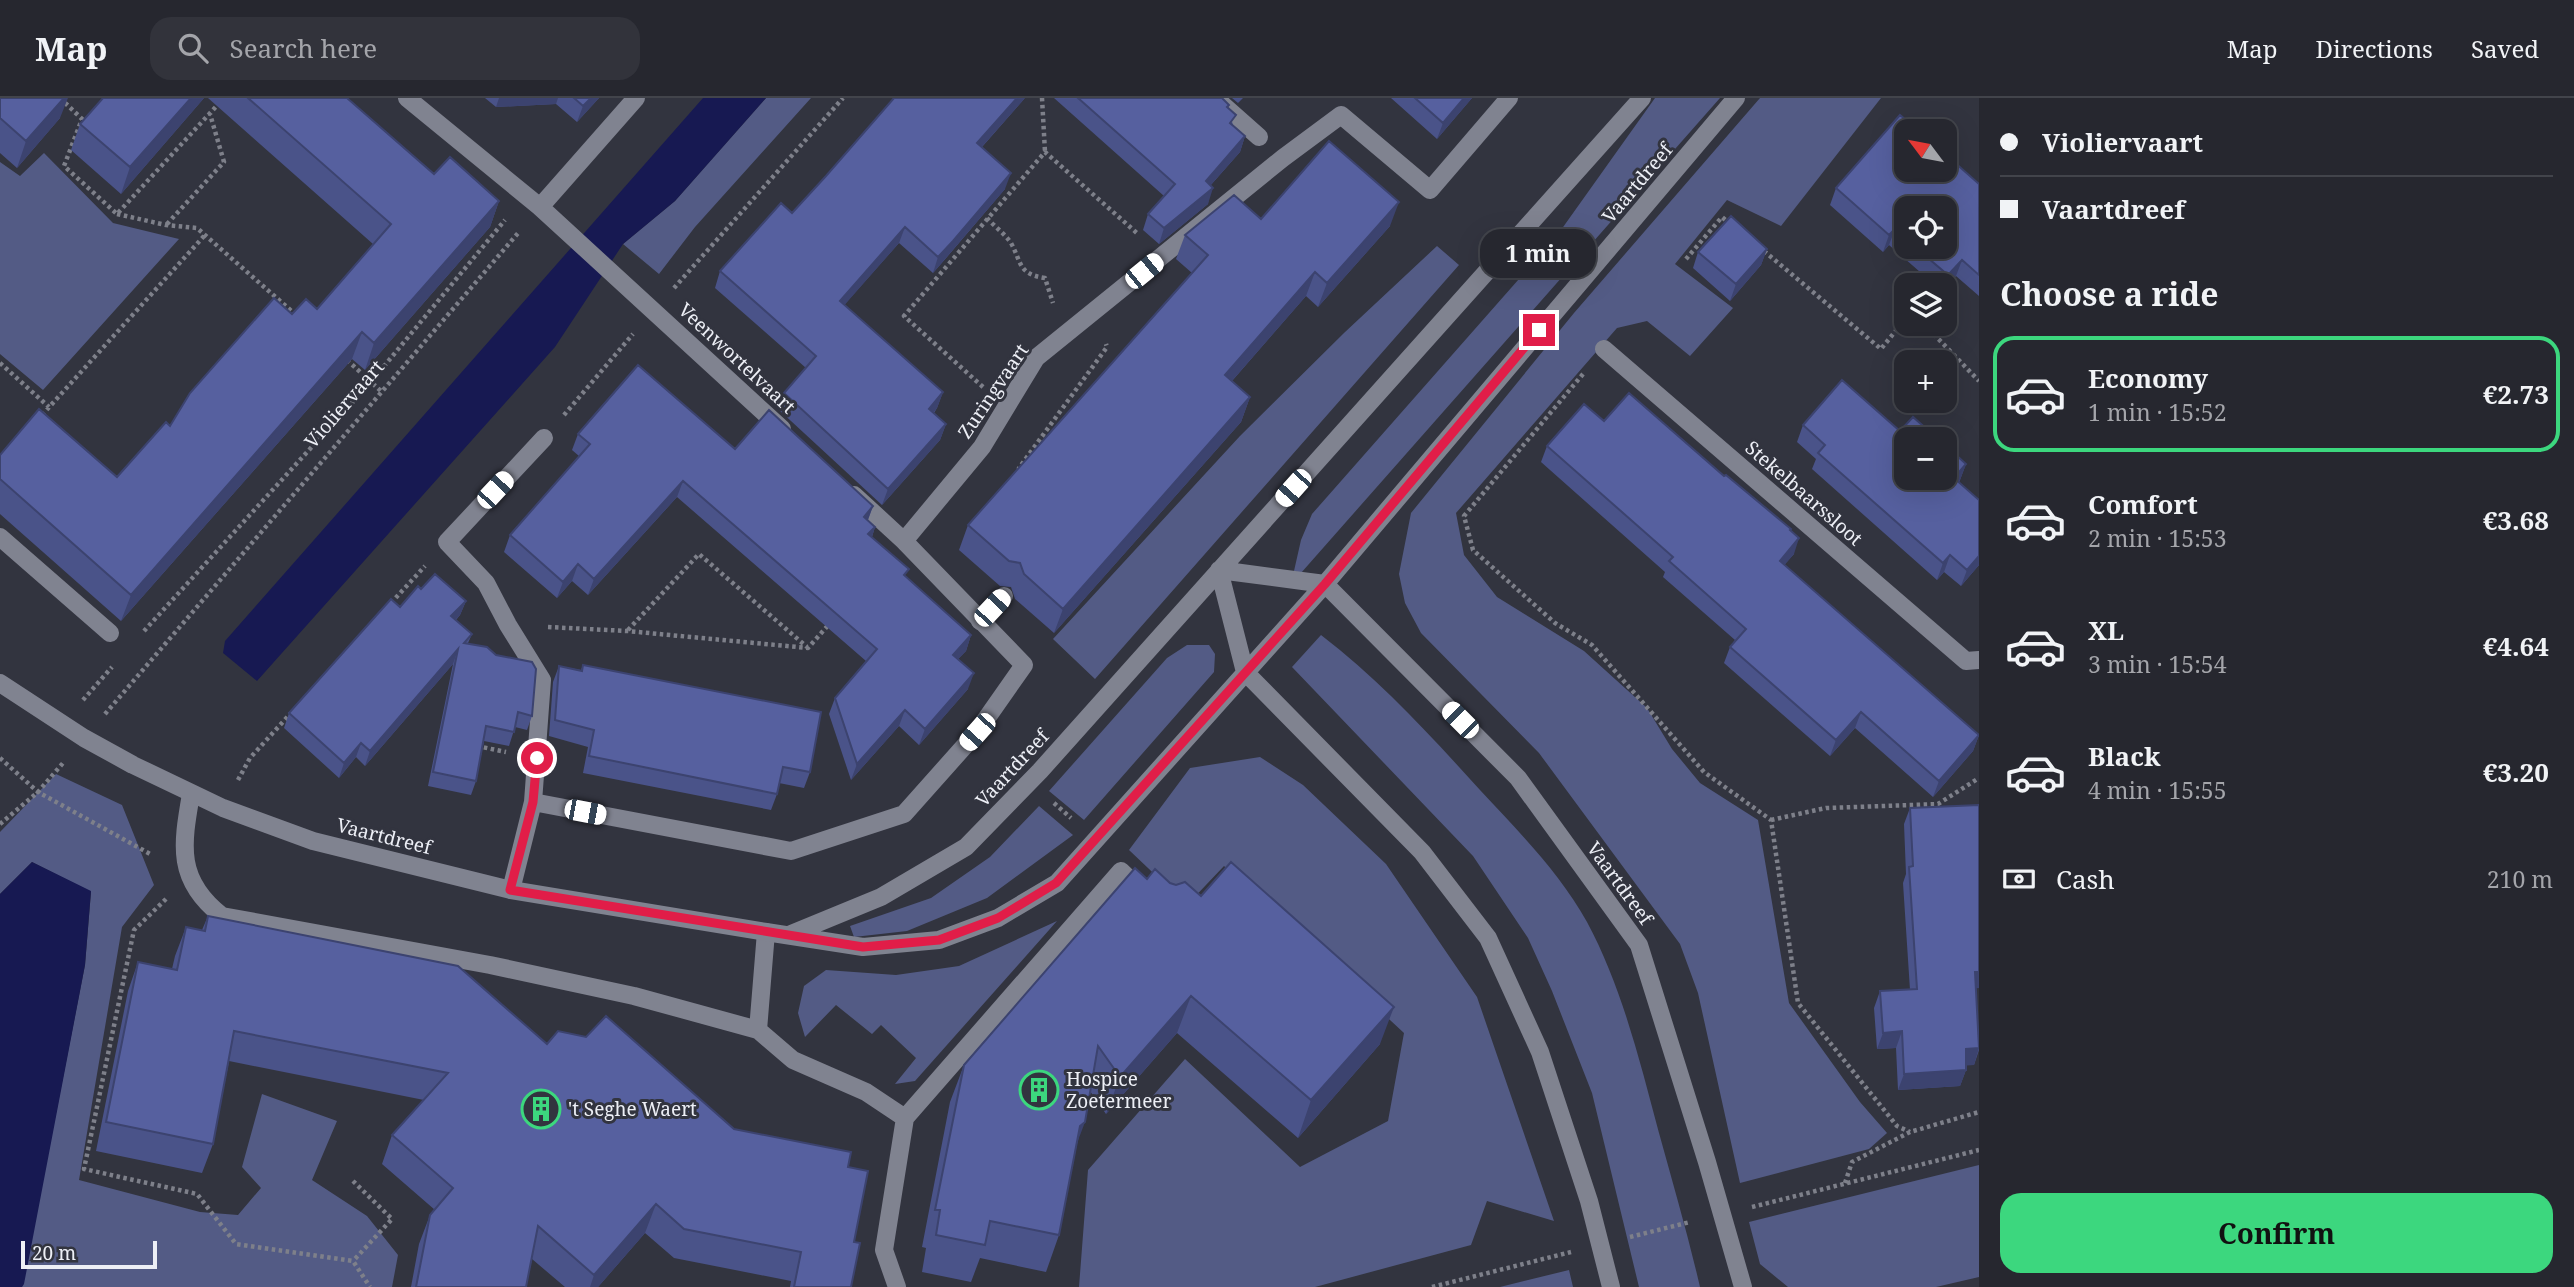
<!DOCTYPE html>
<html lang="en">
<head>
<meta charset="utf-8">
<style>
	:root { --surface:#26272f; --page:#32333b; --text:#f1f3f6; --muted:#a4a5aa; --line:#42444b; --accent:#3cd77e }
	body { margin:0; font-family:"Noto Serif",serif; background:var(--page); color:var(--text); height:100vh; display:flex; flex-direction:column; font-size:26px; white-space:nowrap }
	* { box-sizing:border-box; margin:0 }
	p { font-size:23px; color:var(--muted) }
	.icon { flex:none; width:38px; height:38px; fill:none; stroke:currentColor; stroke-width:2; stroke-linecap:round; stroke-linejoin:round }
	.map { position:relative; flex:1; overflow:hidden }
	.sheet { display:flex; flex-direction:column; background:var(--surface); width:595px }
	.sheet>* { flex:none }
	.hud { display:grid; align-content:center; height:154px; padding:0 21px; background:var(--surface) }
	.needle { width:46px; rotate:302deg }
	.tools { position:absolute; left:1894px; top:21px; display:grid; gap:14px }
	.tools a { display:grid; place-items:center; width:63px; height:63px; border-radius:14px; background:var(--surface); box-shadow:0 7px 28px #0002,0 0 0 2px var(--line); font-size:35px }
	.scale { position:absolute; left:21px; bottom:18px; width:136px; box-sizing:border-box; padding-left:7px; border:4px solid #edeff6; border-top:0; font-size:19px; line-height:24px; white-space:nowrap; color:#edeff6; -webkit-text-stroke:5px #32343f; paint-order:stroke }
	.end { position:absolute; width:32px; height:32px; margin:-16px; border:9px solid #e11d48; background:#fff; box-shadow:0 0 0 4px #fff }
	.from { border-radius:50% }
	.bubble { position:absolute; height:49px; border-radius:21px; background:var(--surface); box-shadow:0 7px 28px #0002,0 0 0 2px var(--line); font-size:23px; font-weight:700; line-height:49px; text-align:center }
	.car { position:absolute; width:21px; height:42px; margin:-21px -10px; border-radius:9px; box-shadow:0 0 5px 2px #0007; background:linear-gradient(#fff 24%,#345 0 40%,#fff 0 76%,#345 0 86%,#fff 0) }
	.hud b { display:flex; align-items:center; gap:24px; height:66px; font-size:26px }
	.hud b+b { border-top:2px solid var(--line) }
	.hud i { width:18px; height:18px; background:var(--text) }
	ul { padding:0; list-style:none }
	li { display:flex; align-items:center; gap:21px; height:116px; margin:0 14px 10px; padding:0 7px; border:4px solid transparent; border-radius:21px }
	li div { flex:1 }
	li b { display:block; font-size:26px }
	li em { font-style:normal; font-weight:700 }
	li.current { border-color:var(--accent) }
	li>.icon { width:63px; height:63px; stroke-width:1.5 }
	h2 { padding:0 21px; font-size:32px; line-height:84px }
	.pay { display:flex; align-items:center; gap:18px; height:77px; padding:0 21px; font-size:26px }
	.pay p { margin-inline-start:auto }
	.cta { display:flex; gap:14px; margin-top:auto; padding:14px 21px }
	.cta a { flex:1; height:80px; border-radius:21px; background:var(--accent); color:#111; font-size:28px; font-weight:700; line-height:80px; text-align:center }
	header { display:flex; align-items:center; gap:42px; box-sizing:border-box; height:98px; padding:0 35px; background:var(--surface); border-bottom:2px solid var(--line) }
	header strong { font-size:33px }
	nav { display:flex; gap:38px; margin-inline-start:auto; font-size:24px }
	.search { width:490px; height:63px; background:var(--page); display:flex; align-items:center; gap:18px; box-sizing:border-box; padding:0 24px; border-radius:21px; color:var(--muted); font-size:26px }
	main { display:flex; flex:1; min-height:0 }
	.map>svg:first-child { display:block }
	.green { fill:#535b85 }
	.water { fill:#171952 }
	.lines { fill:none; stroke-linecap:round; stroke-linejoin:round }
	.path { stroke:#7e808a; stroke-width:4.5; stroke-dasharray:3.5 3.5; stroke-linecap:butt }
	.lane { stroke:#808390; stroke-width:18 }
	.street { stroke:#808390; stroke-width:18 }
	.secondary { stroke:#808390; stroke-width:18 }
	.wall { fill:#4a5389; fill-rule:evenodd }
	.shaded-wall { fill:#3c436f }
	.building { fill:#56609f; stroke:#3c436f; stroke-width:2 }
	.route { stroke:#e11d48; stroke-width:9 }
	.labels { text-anchor:middle; stroke-width:6; stroke-linejoin:round; paint-order:stroke }
	.street-label { font-size:19px; fill:#edeff6; stroke:#32343f }
	.poi-label { font-size:19px; fill:#edeff6; stroke:#32343f; text-anchor:start }
</style>
</head>
<body>
<header>
<strong>Map</strong>
<div class="search"><svg class="icon" aria-label="search" viewBox="0 0 24 24"><circle cx="10" cy="10" r="6"/><path d="M15 15l6 6"/></svg>Search here</div>
<nav><a>Map</a><a>Directions</a><a>Saved</a></nav>
</header>
<main>
<div class="map">
<svg width="1979" height="1189" viewBox="0 0 1979 1189">
	<rect width="100%" height="100%" fill="#32343f"/>
	<!-- green -->
	<path class="green" d="M766,0h45l-116,129 -36,47 -36,-30 52,-43z
		M1655,0h65l-419,475 -7,-2 7,-31 11,-26 244,-277z
		M1760,0h121l-100,128 -54,-26 -52,64 58,44 -43,48 -43,-35 -30,7 -161,185 8,42 33,42 87,54 63,57 25,41 28,34 58,37 31,183 71,99 27,31 -18,16 -129,34 -42,-190 -18,-49 -141,-191 -118,-120 -16,-30 -6,-29 12,-61 163,-200z
		M44,55l69,70 66,16 -136,151 -43,-36v-192l20,14z
		M1437,148l22,19 -364,414 -42,-40 187,-203 104,-103z
		M1321,537c60,46 109,100 159,155 38,41 80,83 107,132 35,65 53,140 72,211 14,51 29,102 41,154h-61l-47,-194 -40,-102 -24,-53 -55,-82 -181,-189z
		M1187,547h22l6,9 -1,18 -130,148 -35,-29 118,-133z
		M1260,659l43,28 83,79 91,133 77,224 -67,-20 -16,44 -156,42h-236l9,-117 97,-111 115,108 88,-46 16,-88 -180,-167 -37,39 -58,-55 61,-82z
		M56,676l66,31 32,80 -32,42 -43,253 121,32 38,3 23,-27 -19,-21 20,-73 75,27 -25,59 55,36 31,39 -6,32h-370l63,-322 6,-73 -59,-30 -32,32v-62z
		M1039,708l34,29 -86,63 -80,33 -53,6 -4,-11 81,-28 59,-41z
		M1057,823l-142,160 -20,3 21,-26 -35,-33 -9,9 -36,-29 -31,32 -7,-24 6,-27 22,-16 70,5 63,-9z
		M1979,1067v112l-43,10h-148l-28,-23 -11,-42z
		M1569,1172l4,17h-73z"/>
	<!-- water -->
	<path class="water" d="M703,0h63l-91,103 -52,43 -68,103 -298,334 -34,-28 2,-12z
		M32,764l59,29 -6,74 -61,319 -2,3h-22v-393z"/>
	<g class="lines">
		<!-- path -->
		<path class="path" d="M60,0l22,21 -18,47 53,48 107,-116
			M1042,0l3,54
			M117,116l49,11 31,3 99,87
			M987,120c7,8 18,16 24,25 11,20 7,31 34,35l8,25
			M167,126l57,-62 -14,-48
			M1764,153l117,98 25,-31
			M1686,161l36,-42 8,7
			M674,190l169,-190
			M1924,226l55,57
			M347,262l35,32
			M0,265l49,44
			M1583,276l-119,142 9,34 82,73 37,22 112,127 67,48 27,183 99,123 13,6
			M983,289l-79,-71 141,-164 93,82
			M42,317l163,-180
			M564,317l69,-81
			M1021,372l-2,-2 88,-121 -1,-3
			M391,505l34,-37
			M548,529l79,4 181,17 23,-26
			M628,532l71,-76 108,93
			M144,533l227,-249 134,-162
			M83,602l29,-33
			M105,616l414,-482
			M477,648l29,6
			M0,660l38,34 114,63
			M238,682l12,-22 41,-45
			M1054,705l17,15
			M1771,722l55,-12 112,-4 41,-26
			M0,726l38,-32 25,-29
			M166,801l-32,31 -50,239 113,25 39,50 117,17 17,26
			M353,1083l39,38 -39,42
			M1845,1085l7,-21 58,-30 69,-20
			M1752,1109l227,-57
			M1630,1139l60,-15
			M1432,1189l139,-35"/>
		<!-- lane -->
		<path class="lane" d="M980,523l24,-25
			M191,696c-9,52 -15,86 31,122l268,49 144,31 124,34 35,30 73,32 39,26 -21,132 13,37
			M758,932l8,-98
			M905,1020l216,-247 24,23"/>
		<!-- street -->
		<path class="street" d="M407,0l133,109 242,222
			M1215,0l44,39
			M540,109l96,-109
			M1604,251l362,312 13,-1
			M0,439l110,96
			M904,443l78,-94 54,-89 247,-200 58,-43 89,75 79,-92
			M533,704l258,49 113,-37 73,-82 47,-67 -120,-124 -50,-46
			M511,792l22,-88 9,-122 -34,-55 -22,-42 -39,-41 97,-104"/>
		<!-- secondary -->
		<path class="secondary" d="M1219,472l106,14 193,194 121,167 68,217 36,125
			M1219,472l26,102 177,180 66,86 52,114 49,149 22,86
			M0,585l84,55 49,27 90,43 90,33 198,49 255,42 97,15 76,-7 59,-22 59,-35 268,-299 411,-486
			M791,836l90,-37 85,-50 74,-76 602,-673"/>
	</g>
	<!-- wall -->
	<path class="wall" d="M0,0l60,20 -43,50 -17,-15z
		M204,0l-83,96 -50,-44 9,-26z
		M208,0h139l87,76 65,27 -9,26 -125,143 -13,-11 -231,262 -121,-107v-59l117,22 53,-51 122,-112 25,-5 56,-65z
		M485,0h114l-22,24 -21,-18 -60,3z
		M1025,0l-43,49 23,42 -58,68 -14,16 -34,-30 -55,62 99,87 -6,16 -3,5 12,11 -6,16 -58,65 -104,-96 6,-16 22,-25 -91,-80 5,-17 72,-58z
		M1054,0h168l7,7 -1,3 5,17 12,11 -5,16 -30,34 -2,18 -49,40 -16,-14 5,-16 16,-18z
		M1232,0h11l-5,5z
		M1391,0h81l-35,41z
		M1979,86v112l-23,-20 -12,13v-4h-9l-46,-40 -6,7 -53,-47 6,-17zM1906,110l38,39h-38z
		M1261,121l129,7 -72,81 -12,-11 -74,85 18,16 -9,25 -187,211 -39,-34 -4,-12 -11,-1 -41,-36 9,-25 224,-252 -16,-14 9,-24z
		M1767,151l-6,16 -31,36 -37,-33 5,-16z
		M1604,323l120,55 66,55 4,23 -10,11 195,170 -6,16 -40,46 -78,-69 -25,28 -106,-93 6,-16 5,-7 -72,-63 2,-5 -124,-110 6,-16z
		M1803,327l97,6 66,33 -6,16 -1,3 20,17v65l-18,21 -17,-14 -7,8 -125,-111 4,-10 -19,-17z
		M578,336l157,15 138,57 -5,14 7,7 -3,10 34,40 65,58 -5,16 -8,8 10,30 -49,56 -20,-19 -48,54 -22,-66 6,-16 31,-37 -189,-164 -89,98 -16,-14 -15,17 -53,-46 6,-17 69,-79 -7,-6z
		M421,491l45,12 -6,14 -4,5 16,14 -4,9 64,73 -5,14 -12,-3 -6,19 -25,-5 -8,40 -5,14 -43,-9 25,-122 -88,102 -9,-9 -17,21 -55,-50 5,-15 111,-106z
		M583,567l227,107 -6,16 -25,-5 -2,11 -6,16 -188,-37 5,-26 -39,-11 4,-54 6,-16 22,4z
		M1979,707v183h-3l3,62 -5,15h-8v5l-6,16 -62,4 -2,-42 -19,1 -3,-41 6,-17 30,-1 -7,-107 3,-9 -2,-50 6,-16z
		M1147,781l23,4 31,13 179,148 -82,94 -121,-105 -71,81 -16,-23 -13,53 -18,91 -13,37 -66,-14 -9,24 -49,-10 4,-24 -4,-1 28,-145 14,-37z
		M208,818l339,128 187,85 114,38 6,75 -3,45h-61l1,-6 -117,-23 -29,-25 -47,54h-33l-33,-28 -6,28h-115l8,-43 11,-29 5,-5 -53,-46 10,-29 32,-35 -195,-39 -16,83 -11,29 -106,-22 32,-160 10,-29 34,7 3,-13 11,-29 16,3z"/>
	<!-- shaded-wall -->
	<path class="shaded-wall" d="M64,0h4l-8,20 -43,50 9,-27z
		M191,0h13l-83,96 9,-27z
		M499,0h59l-2,6 -60,3z
		M591,0h8l-22,24 6,-16z
		M1017,0h8l-54,61 6,-16z
		M1464,0h8l-35,41 6,-16z
		M1245,38l-5,16 -40,45 6,-16z
		M1011,75l-6,16 -72,84 5,-16z
		M1213,90l-5,16 -49,40 5,-16z
		M499,103l-9,26 -125,143 9,-27z
		M1399,104l-9,24 -72,81 9,-24z
		M905,129l-6,16 -65,74 6,-16z
		M1895,131l-6,16 -6,7 6,-17z
		M1767,151l-6,16 -31,36 6,-17z
		M1962,162l-6,16 -12,13v-4l4,-10z
		M1315,174l-9,24 -90,103 9,-24z
		M362,234l-10,27 -231,262 10,-26z
		M943,294l-6,16 -13,17 5,-16z
		M1250,299l-9,25 -187,211 9,-24z
		M946,326l-6,16 -58,65 6,-16z
		M1966,366l-6,16 -12,15 6,-17z
		M683,383l-6,16 -89,98 6,-16z
		M873,408l-6,16 -3,-5z
		M875,429l-5,16 -2,-9z
		M1799,440l-5,16 -20,23 6,-16z
		M1950,457l-6,17 -7,8 6,-17z
		M1979,458v9l-18,21 6,-16z
		M578,466l-6,17 -15,17 6,-16z
		M466,503l-6,14 -14,15 5,-14z
		M971,537l-5,16 -19,20 6,-16z
		M458,551l-5,15 -88,102 5,-15z
		M974,575l-6,16 -49,56 6,-16z
		M905,612l-6,16 -48,54 6,-16z
		M1861,614l-6,16 -25,28 6,-16z
		M1979,637l-6,16 -40,46 6,-16z
		M361,645l-5,14 -17,21 5,-15z
		M1975,874h4v16l-10,1z
		M1191,898l-14,37 -71,81 14,-37z
		M1394,909l-14,37 -82,94 13,-38z
		M1902,933l-6,17 -19,1 6,-16z
		M1979,950l-5,17 -14,1 6,-17z
		M1966,972l-6,16 -62,4 6,-16z
		M1085,1024l-14,37 9,-33z
		M656,1106l-11,29 -47,54h-8l4,-12z"/>
	<!-- building -->
	<path class="building" d="M0,0h64l-38,43 -26,-23z
		M103,0h88l-61,69 -50,-43z
		M248,0h99l87,76 16,-17 49,44 -125,142 -12,-11 -231,263 -131,-116v-24l39,-46 78,68 49,-55 4,4 20,-33 84,-95 18,16 14,-15 11,10 74,-85z
		M574,0h17l-8,8z
		M894,0h123l-40,45 34,30 -58,68 -15,16 -33,-30 -65,74 103,91 -14,17 17,15 -58,65 -104,-96 32,-37 -96,-85 61,-68 11,10 34,-37z
		M1078,0h144l7,7 -2,2 9,8 -6,8 15,13 -39,45 7,7 -49,40 -16,-14 27,-30z
		M1415,0h49l-21,25z
		M1900,17l19,16h-13v39h38v-17l35,31v91l-17,-15 -14,15 -33,-28h29v-39h-38v31l-11,-10 -6,6 -53,-47z
		M1329,43l70,61 -72,81 -12,-11 -90,103 25,22 -187,212 -39,-35 -4,-11 -11,-2 -41,-36 240,-270 -23,-20 49,-40 27,24z
		M1731,118l36,33 -31,35 -38,-32z
		M638,267l97,84 34,-39 104,96 -9,11 11,10 -7,7 41,35 -5,6 67,60 -18,20 21,18 -49,56 -20,-19 -48,54 -22,-66 42,-49 -194,-168 -89,98 -16,-15 -15,18 -53,-47 80,-91 -12,-10z
		M1842,282l58,51 13,-14 25,22h-32v39h38v-34l22,20 -12,14 25,22v56l-12,14 -17,-15 -7,8 -125,-110 7,-8 -22,-20z
		M1629,295l95,83 2,-1 65,54 -1,1 9,8 -19,23 199,174 -40,46 -78,-69 -25,28 -106,-93 16,-18 -77,-68 4,-4 -126,-111 37,-42 20,17z
		M435,476l31,27 -15,15 21,18 -8,9 23,4 9,8 36,7 4,7 -4,47 -14,-4 -4,20 -28,-6 -10,55 -43,-9 25,-123 -88,102 -9,-8 -17,20 -55,-50 102,-114 9,8 18,-21 3,3z
		M583,567l238,47 -11,60 -27,-5 -6,27 -188,-38 5,-26 -39,-10 4,-54 23,5z
		M1979,707v167h-4l4,76 -13,1v21l-62,4 -2,-43 -19,2 -3,-42 37,-2 -8,-122 4,-1 -3,-58z
		M1231,764l163,145 -83,93 -120,-104 -71,81 -22,-31 -13,76 -5,4 -21,109 -69,-14 -5,24 -49,-10 4,-25h-5l29,-145 171,-197 12,11 8,-10 15,14 6,2 9,-3 16,14z
		M208,818l250,50 89,78 11,-13 28,6 20,-21 128,113 117,23 -3,15 20,4 -14,71 6,1 -9,44h-57l7,-35 -117,-23 -28,-25 -62,71 -56,-49 -12,61h-110l14,-72 23,-27 -61,-53 56,-62 -214,-42 -21,113 -107,-22 32,-160 39,8 9,-43 19,4z"/>
	<g class="lines">
		<!-- route -->
		<path class="route" d="M537,660l-4,44 -23,88 353,57 76,-7 59,-22 58,-35 269,-299 214,-254"/>
	</g>
	<!-- icons -->
	<defs>
		<symbol id="building-ring" viewBox="-11 -11 22 22"><circle r="9.5" fill="#32343f" stroke="#3cd77e" stroke-width="1.5"/><path d="M-4-6H4V6H1V3H-1V6H-4ZM-2.5-4.3h1.7v1.8h-1.7ZM.8-4.3h1.7v1.8H.8ZM-2.5-1h1.7V.8h-1.7ZM.8-1h1.7V.8H.8Z" fill="#3cd77e"/></symbol>
	</defs>
	<g fill-rule="evenodd">
		<use href="#building-ring" x="1017" y="970" width="44" height="44"/>
		<use href="#building-ring" x="519" y="989" width="44" height="44"/>
	</g>
	<g class="labels">
		<!-- street labels -->
		<g class="street-label">
			<text transform="translate(1637 85) rotate(-50)" y="7">Vaartdreef</text>
			<text transform="translate(737 260) rotate(43)" y="7">Veenwortelvaart</text>
			<text transform="translate(993 293) rotate(-56)" y="7">Zuringvaart</text>
			<text transform="translate(344 306) rotate(-49)" y="7">Violiervaart</text>
			<text transform="translate(1804 395) rotate(41)" y="7">Stekelbaarssloot</text>
			<text transform="translate(1012 670) rotate(-47)" y="7">Vaartdreef</text>
			<text transform="translate(384 738) rotate(14)" y="7">Vaartdreef</text>
			<text transform="translate(1620 785) rotate(54)" y="7">Vaartdreef</text>
		</g>
		<!-- poi labels -->
		<g class="poi-label">
			<text x="1066" y="988">Hospice<tspan x="1066" dy="22">Zoetermeer</tspan></text>
			<text x="568" y="1018">'t Seghe Waert</text>
		</g>
	</g>
</svg>
<div class="tools">
<a><svg class="needle" viewBox="-14 -14 28 28"><path d="M0-13l5 13h-10z" fill="#e53935"/><path d="M0 13l5-13h-10z" fill="#a4a5aa"/></svg></a>
<a><svg class="icon" aria-label="locate" viewBox="0 0 24 24"><circle cx="12" cy="12" r="6"/><path d="M12 2v4M12 18v4M2 12h4M18 12h4"/></svg></a>
<a><svg class="icon" aria-label="layers" viewBox="0 0 24 24"><path d="M12 4l9 5-9 5-9-5zM3 14l9 5 9-5"/></svg></a>
<a>+</a>
<a>−</a>
</div>
<div class="scale">20 m</div>
<i class="end from" style="left:537px;top:660px"></i>
<i class="end" style="left:1539px;top:232px"></i>
<div class="bubble" style="left:1480px;top:131px;width:116px">1 min</div>
<i class="car" style="left:1144px;top:173px;rotate:51deg"></i>
<i class="car" style="left:1293px;top:390px;rotate:222deg"></i>
<i class="car" style="left:495px;top:392px;rotate:43deg"></i>
<i class="car" style="left:992px;top:510px;rotate:43deg"></i>
<i class="car" style="left:1460px;top:622px;rotate:315deg"></i>
<i class="car" style="left:977px;top:634px;rotate:222deg"></i>
<i class="car" style="left:585px;top:714px;rotate:101deg"></i>
</div>
<section class="sheet">
<div class="hud">
<b><i class="from"></i>Violiervaart</b>
<b><i></i>Vaartdreef</b>
</div>
<h2>Choose a ride</h2>
<ul>
<li class="current"><svg class="icon" aria-label="car" viewBox="0 0 24 24"><path d="M5 17H2v-5l4-1 3-4h7l3 4 3 1v5h-3M9 17h6M6 11h13"/><circle cx="7" cy="17" r="2"/><circle cx="17" cy="17" r="2"/></svg><div><b>Economy</b><p>1 min · 15:52</p></div><em>€2.73</em></li>
<li><svg class="icon" aria-label="car" viewBox="0 0 24 24"><path d="M5 17H2v-5l4-1 3-4h7l3 4 3 1v5h-3M9 17h6M6 11h13"/><circle cx="7" cy="17" r="2"/><circle cx="17" cy="17" r="2"/></svg><div><b>Comfort</b><p>2 min · 15:53</p></div><em>€3.68</em></li>
<li><svg class="icon" aria-label="car" viewBox="0 0 24 24"><path d="M5 17H2v-5l4-1 3-4h7l3 4 3 1v5h-3M9 17h6M6 11h13"/><circle cx="7" cy="17" r="2"/><circle cx="17" cy="17" r="2"/></svg><div><b>XL</b><p>3 min · 15:54</p></div><em>€4.64</em></li>
<li><svg class="icon" aria-label="car" viewBox="0 0 24 24"><path d="M5 17H2v-5l4-1 3-4h7l3 4 3 1v5h-3M9 17h6M6 11h13"/><circle cx="7" cy="17" r="2"/><circle cx="17" cy="17" r="2"/></svg><div><b>Black</b><p>4 min · 15:55</p></div><em>€3.20</em></li>
</ul>
<div class="pay"><svg class="icon" aria-label="cash" viewBox="0 0 24 24"><path d="M3 7h18v10H3z"/><circle cx="12" cy="12" r="2"/></svg>Cash<p>210 m</p></div>
<div class="cta"><a>Confirm</a></div>
</section>
</main>
</body>
</html>
